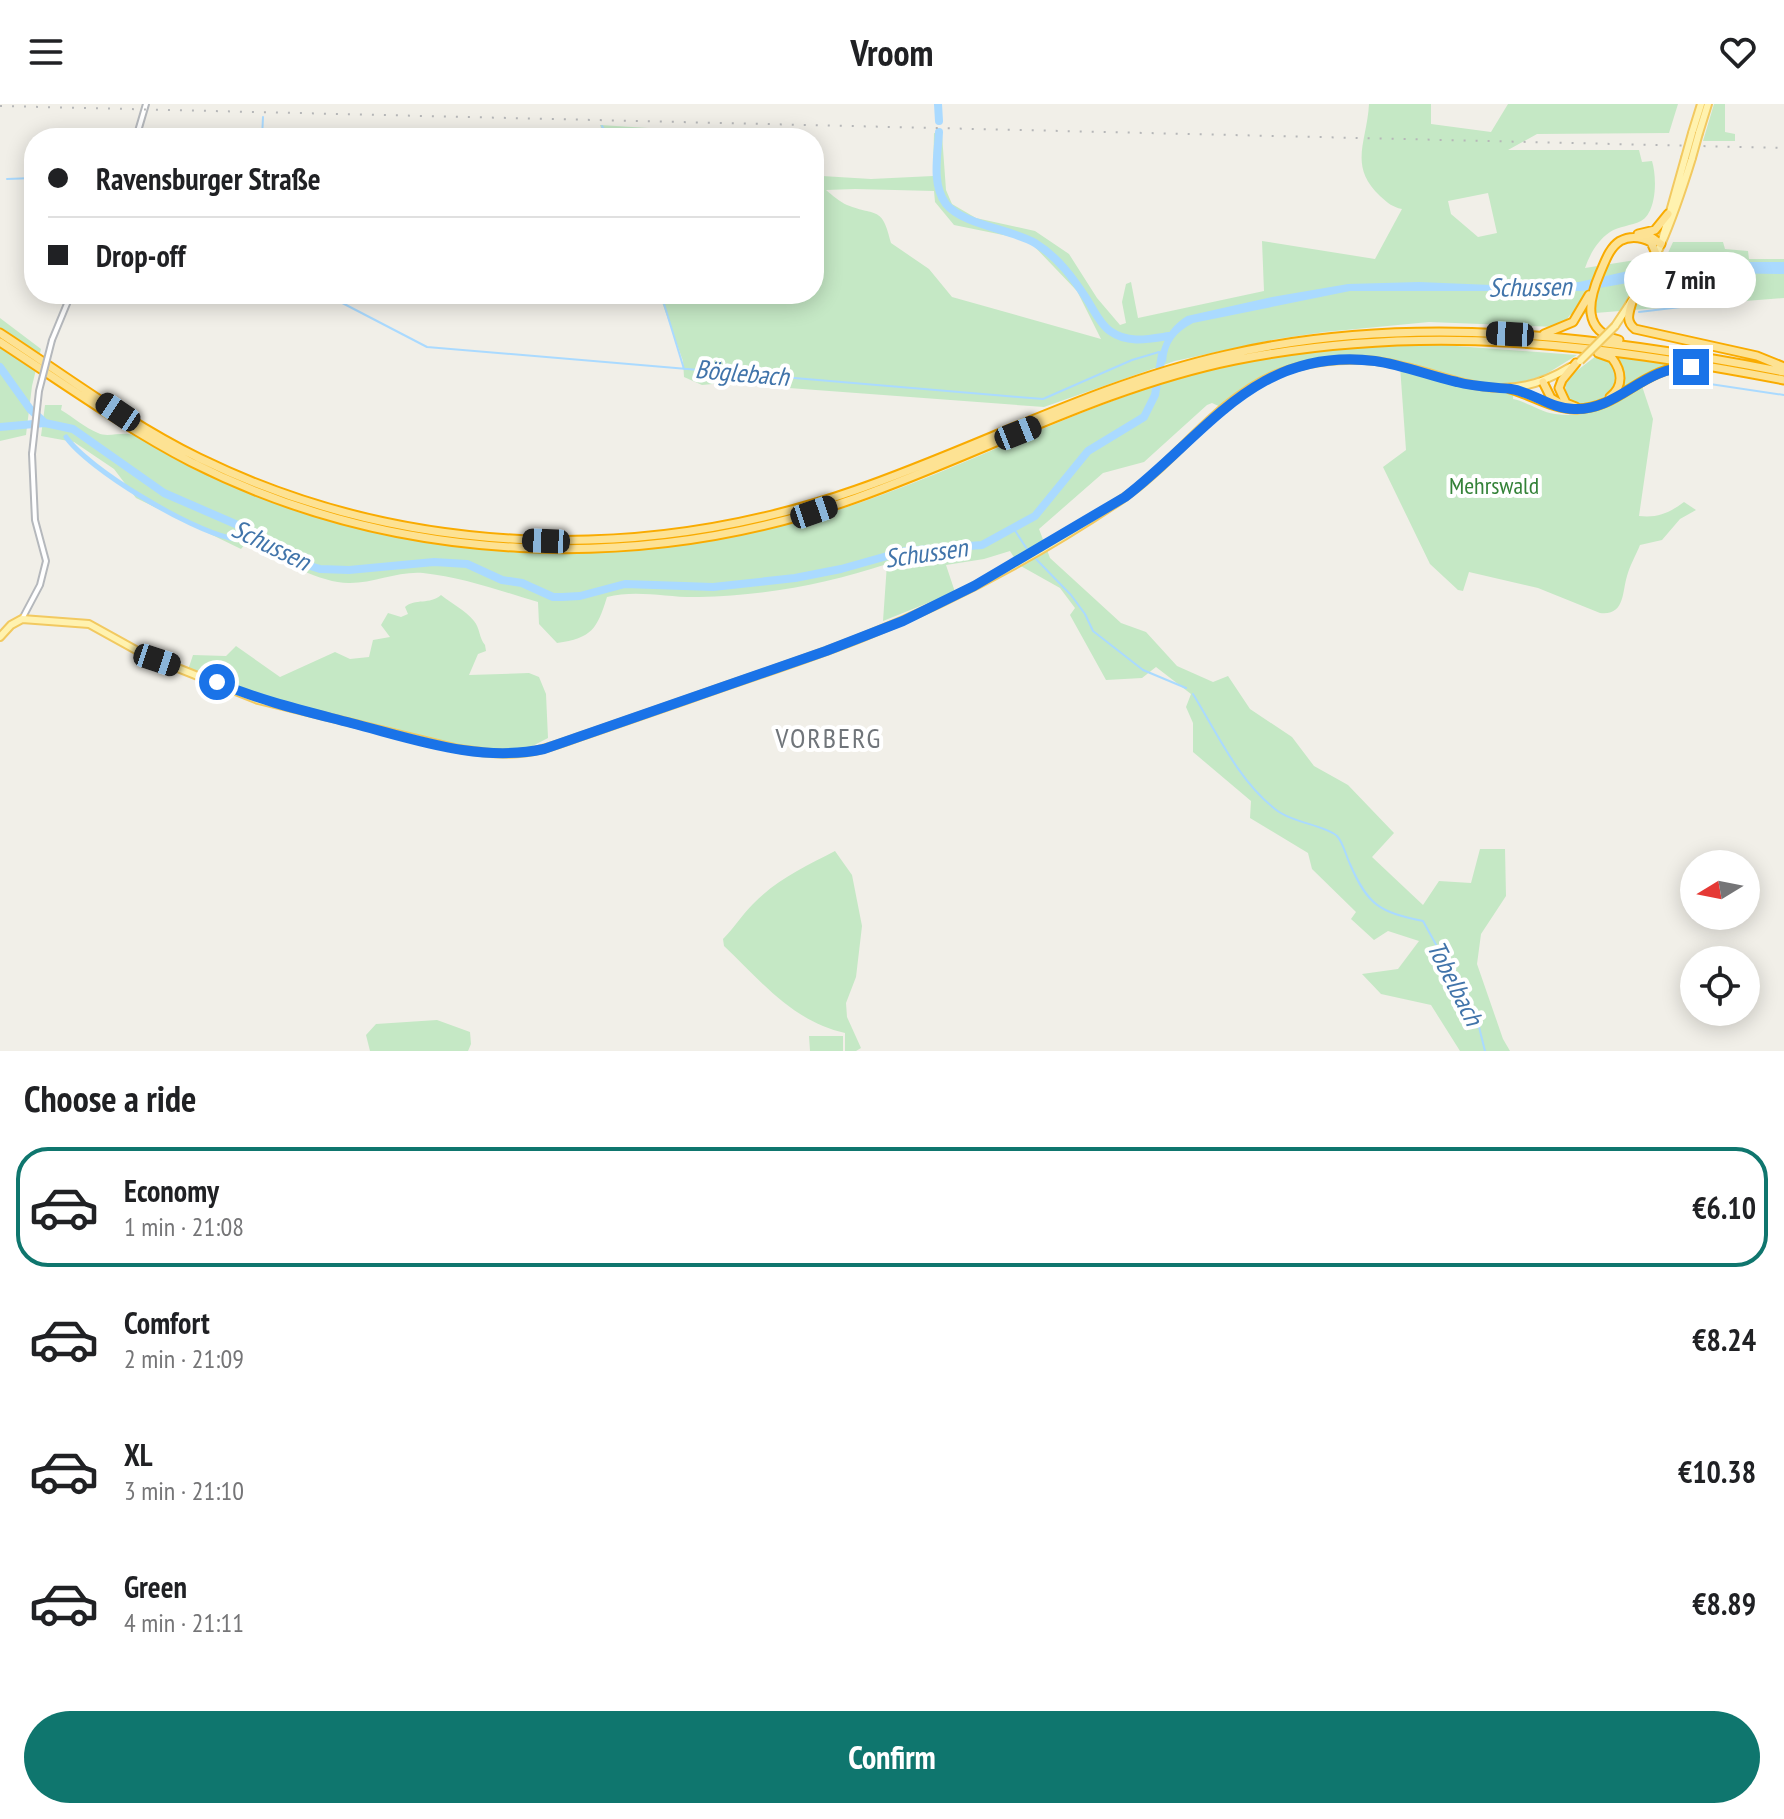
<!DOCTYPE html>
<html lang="en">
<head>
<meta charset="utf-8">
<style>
	:root { --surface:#fff; --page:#f2f2f2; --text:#202124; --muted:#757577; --line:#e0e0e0; --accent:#0f766e }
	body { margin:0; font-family:"PT Sans Narrow",sans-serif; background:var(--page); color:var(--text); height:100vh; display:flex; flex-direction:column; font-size:30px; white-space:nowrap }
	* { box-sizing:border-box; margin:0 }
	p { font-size:26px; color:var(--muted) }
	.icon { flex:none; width:44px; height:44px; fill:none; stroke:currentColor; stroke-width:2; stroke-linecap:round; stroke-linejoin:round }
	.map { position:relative; height:947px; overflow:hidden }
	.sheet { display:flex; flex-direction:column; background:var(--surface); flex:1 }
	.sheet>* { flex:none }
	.guide { position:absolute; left:24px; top:24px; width:800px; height:176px; border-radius:32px; box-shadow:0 4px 20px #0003; display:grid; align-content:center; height:176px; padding:0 24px; background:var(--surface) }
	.needle { width:52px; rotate:260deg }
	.tools { position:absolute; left:1680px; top:746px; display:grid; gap:16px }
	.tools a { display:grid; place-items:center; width:80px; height:80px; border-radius:50%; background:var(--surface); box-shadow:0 4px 20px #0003; font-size:40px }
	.end { position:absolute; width:36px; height:36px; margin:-18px; border:10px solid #1a73e8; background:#fff; box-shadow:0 0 0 4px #fff }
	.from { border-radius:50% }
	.bubble { position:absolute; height:56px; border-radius:28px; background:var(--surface); box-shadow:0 4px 20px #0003; font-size:26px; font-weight:700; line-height:56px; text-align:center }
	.car { position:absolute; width:24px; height:48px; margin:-24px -12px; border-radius:10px; box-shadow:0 0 6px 2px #0007; background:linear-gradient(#222 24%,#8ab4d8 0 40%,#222 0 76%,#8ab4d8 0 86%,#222 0) }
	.guide b { display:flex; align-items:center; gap:28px; height:76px; font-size:30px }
	.guide b+b { border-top:2px solid var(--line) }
	.guide i { width:20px; height:20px; background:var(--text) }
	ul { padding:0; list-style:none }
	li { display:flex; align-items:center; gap:24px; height:120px; margin:0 16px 12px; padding:0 8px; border:4px solid transparent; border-radius:32px }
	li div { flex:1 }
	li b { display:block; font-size:30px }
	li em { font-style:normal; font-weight:700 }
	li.active { border-color:var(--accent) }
	li>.icon { width:72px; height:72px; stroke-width:1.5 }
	h2 { padding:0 24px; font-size:36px; line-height:96px }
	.button { display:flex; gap:16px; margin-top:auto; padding:16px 24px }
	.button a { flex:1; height:92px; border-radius:48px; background:var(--accent); color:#fff; font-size:32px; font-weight:700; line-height:92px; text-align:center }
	header { display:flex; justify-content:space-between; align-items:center; height:104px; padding:0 24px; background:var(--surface); font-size:36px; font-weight:700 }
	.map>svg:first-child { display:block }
	.green { fill:#c5e8c5; fill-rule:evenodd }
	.water { fill:#aadaff }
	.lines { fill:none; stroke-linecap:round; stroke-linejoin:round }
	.stream { stroke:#aadaff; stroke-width:2 }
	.canal { stroke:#aadaff; stroke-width:5 }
	.river { stroke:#aadaff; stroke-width:8 }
	.minor-casing { stroke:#b5b8bc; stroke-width:8 }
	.major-casing { stroke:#f2c960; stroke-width:10 }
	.highway-casing { stroke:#f9ab00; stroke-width:11 }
	.minor { stroke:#fff; stroke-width:4 }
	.major { stroke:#fff2af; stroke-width:6 }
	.highway { stroke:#fde293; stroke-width:7 }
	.rail { stroke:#b6b7b8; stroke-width:2; stroke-dasharray:2 10; stroke-linecap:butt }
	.minor-bridge-casing { stroke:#b5b8bc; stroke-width:8; stroke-linecap:butt }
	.major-bridge-casing { stroke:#f2c960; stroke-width:10; stroke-linecap:butt }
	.minor-bridge { stroke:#fff; stroke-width:4 }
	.major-bridge { stroke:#fff2af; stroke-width:6 }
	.route { stroke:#1a73e8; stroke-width:10 }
	.labels { text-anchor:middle; stroke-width:8; stroke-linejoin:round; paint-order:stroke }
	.park-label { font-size:24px; fill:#348238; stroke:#fff }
	.water-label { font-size:26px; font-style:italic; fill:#4174aa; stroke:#fff }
	.quarter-label { font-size:28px; letter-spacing:2px; fill:#70757a; stroke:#fff }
</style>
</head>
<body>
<header><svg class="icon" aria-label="menu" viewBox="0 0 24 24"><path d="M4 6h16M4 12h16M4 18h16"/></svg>Vroom<svg class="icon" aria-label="heart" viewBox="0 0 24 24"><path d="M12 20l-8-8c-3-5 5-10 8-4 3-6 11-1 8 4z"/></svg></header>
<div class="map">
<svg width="1784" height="947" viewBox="0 0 1784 947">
	<rect width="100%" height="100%" fill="#f1efe8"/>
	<!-- green -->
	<path class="green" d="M1369,0h62v20l60,8 17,-28h170l-9,29 -132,1 -29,16h131l3,12 10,-1c5,16 5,51 -11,60 -10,5 -22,5 -31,11 -13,9 -20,22 -25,36l82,-13 6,-13h50l2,7 23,2 1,8h35v39l-214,17 -6,8 -8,4 -127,-5 -104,10 -48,7 -102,22 -131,46 -321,-24 -21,2 -18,-8 -1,-16 -24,-67h155v-129l8,11 49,3 62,-3 1,-43 8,2 4,55 6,14 24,14 59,13 34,23 28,44 23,27 6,-2 -4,-21 4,-18 5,-2 7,36 126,-27 -2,-50 113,18 27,-50c-10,-2 -14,-6 -22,-13 -32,-30 -13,-54 -11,-92zM855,85l79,2 1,11 19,23 59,12 18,6 46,48 24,48 -149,-42 -23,-28 -38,-26c-9,-38 -14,-26 -44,-38 -7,-3 -15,-10 -21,-15zM1488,89l9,40 -19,4 -27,-23 -3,-13z
		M1714,0h11v28l10,2v7h-32z
		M600,21l194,12v1h-190z
		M0,214l41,31 -9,37 -6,49 -26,6z
		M1429,240l148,11 -34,21 -29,8 -1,15c15,3 27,13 42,15 35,5 60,-9 87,-28l11,33 -14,97c19,2 30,-3 45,-14l12,8 -16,9 -18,21 -22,5c-4,10 -10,20 -13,31 -5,16 -2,40 -27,37l-62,-25 -69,-16 -6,19 -5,-1 -28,-26 -47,-97 23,-17 -6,-84 -59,-6 -63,13 -55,35 -11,-5 -5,2 -63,57 -41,11 -64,56 11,29 71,65 25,9 31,34 36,16 15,-6 22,33 42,28 22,29 34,19 46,48 -22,24 51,48 16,-24 32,2 9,-34h25l1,47 -25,38 -4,30 26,75 7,12h-50l-29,-46 -50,-11 -19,-20 36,-5 21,-28 -31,-10 -14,9 -23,-21 5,-7 -44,-43 -4,-16 -58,-35 1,-17 -58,-49v-29l-7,-16 5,-13 -35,-27 -14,11 -36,2 -36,-65 5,-7 -15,-20 -41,-23 -9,-14 -26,8 -38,6 9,27 -72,29 4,-57c-60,20 -125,32 -188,33 -30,1 -62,-8 -92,0 -10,32 -15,41 -50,46l-18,-19 -1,-22c-37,-11 -76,-25 -115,-29 -24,-2 -49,10 -73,10 -29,1 -78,-27 -103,-41l-6,7 -105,-51 -22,-29 -40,-27 -33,-6 4,-31h17l-1,5c12,7 24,18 37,23 10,5 24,-2 35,2 22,9 41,24 63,35 30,14 61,26 93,37 186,65 385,59 570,-4 107,-37 207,-90 315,-123 82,-25 169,-33 255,-36z
		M1612,249l66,11v2l-28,6 -33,22c7,-18 5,-24 -5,-41z
		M1596,252c18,3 30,22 14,36 -9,9 -23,12 -36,12l-9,-9 1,-16z
		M441,491c11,9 24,15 33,26 6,7 5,17 11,24l1,6 -8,3 -9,21 60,-2 10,4 7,17 2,44 -29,15h-28l-233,-53 -70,-30 5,-15 33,1 10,-10 44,31 55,-25 15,7 19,-2 4,-17 17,-3 -9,-12 7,-12 13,4 7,-3 -3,-7c10,-9 25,-2 36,-12z
		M835,747l17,24 10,51 -6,51 -10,26 1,14 14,31 -5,3h-11v-18c-53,-12 -84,-52 -121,-87l-1,-7c11,-11 19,-24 30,-35 23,-24 53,-38 82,-53z
		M437,916l33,12 1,12 -3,7h-98l-4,-16 10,-11z
		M809,932h34v15h-33z"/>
	<!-- water -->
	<path class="water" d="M1718,158h66v12l-71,-1 -51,4 -80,14h-232l-157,32c-17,9 -26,20 -27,39l-9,3c5,-21 10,-37 30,-49l85,-19 76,-13 71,-2 72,3 88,-3 49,-11z"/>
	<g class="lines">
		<!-- stream -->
		<path class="stream" d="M602,22l8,12
			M262,34l1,-21
			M7,75l27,-1
			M325,190l102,53 591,50 25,2 89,-39 27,-8
			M661,190l23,75
			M1691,202l13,-1
			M1639,208l50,-6
			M1670,274l114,17
			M1014,425l13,20
			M1034,453l37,38 14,19 8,17 50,39 43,18
			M1193,590c24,39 45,86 82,115 17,14 50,16 62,27 6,6 9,20 13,28 18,42 30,48 73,57l54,98 8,32"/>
		<!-- canal -->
		<path class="canal" d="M66,333c22,32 124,93 164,101 8,2 16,0 24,-2"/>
		<!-- river -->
		<path class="river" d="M938,0l1,17
			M939,28c-1,22 -8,52 7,72 17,21 65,25 89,39 23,14 39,36 53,58 6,10 13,24 22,30 18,13 39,8 59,5
			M0,263l30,42 15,14
			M0,323l45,-4 28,6 91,64 76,33 40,27 27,12 13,4 29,1 85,-8 33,2 35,16 20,3 31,14h9l18,-1 45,-12 88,3 82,-9 46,-9 64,-18 77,-6 53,-29 53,-65 56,-34 11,-22 7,-40"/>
		<defs>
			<path id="minor" d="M136,34l10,-34
				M52,236l19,-46
				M22,515l18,-34 6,-24 -11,-41 -3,-66"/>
			<path id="major" d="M1692,29l9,-29
				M1699,29l9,-29
				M1662,136l23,-82
				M1615,222c39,-56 57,-103 77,-168
				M0,533l11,-12 11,-6 67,5 56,31 113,45 201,49c21,3 41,6 61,4 23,-2 44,-11 65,-18 35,-12 70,-24 104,-36 58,-21 117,-39 174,-62 90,-36 179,-84 259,-138 54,-37 91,-96 152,-124 31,-13 68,-18 102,-14 75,10 119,52 194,6"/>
			<path id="highway" d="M1638,130l17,-4 13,-16
				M1647,130l14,10
				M1632,198c-3,11 -7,19 3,27l122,27 27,11
				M0,229c66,43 128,90 199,125 205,100 443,107 657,32 124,-43 240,-106 370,-135 185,-43 374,-19 558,17
				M1544,230l29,-12 16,-27
				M1619,236c-37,-9 -31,-39 -19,-67 5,-11 9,-25 20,-32 11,-6 21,-4 31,1l6,14
				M0,238c63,41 124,85 191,120 204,103 451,113 665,36 127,-45 246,-111 379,-138 191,-38 360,-16 549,20
				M1598,249l14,5c10,13 12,28 -2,39
				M1543,278l8,16 10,6
				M1510,285c22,6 44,21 67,20 46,-1 66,-45 117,-42
				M1576,303l-10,-4 -7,-15 3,-8 14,-17"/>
		</defs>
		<!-- minor casing -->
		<use href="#minor" class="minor-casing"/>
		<!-- major casing -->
		<use href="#major" class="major-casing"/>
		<!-- highway casing -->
		<use href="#highway" class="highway-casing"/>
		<!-- minor -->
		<use href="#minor" class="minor"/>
		<!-- major -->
		<use href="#major" class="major"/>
		<!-- highway -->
		<use href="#highway" class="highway"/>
		<!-- rail -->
		<path class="rail" d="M0,2l1784,42"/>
		<defs>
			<path id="minor-bridge" d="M32,350l7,-63 13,-51"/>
			<path id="major-bridge" d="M1685,54l7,-25
				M1692,54l7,-25
				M1580,257l35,-35"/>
		</defs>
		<!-- minor-bridge casing -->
		<use href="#minor-bridge" class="minor-bridge-casing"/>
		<!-- major-bridge casing -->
		<use href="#major-bridge" class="major-bridge-casing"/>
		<!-- minor-bridge -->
		<use href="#minor-bridge" class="minor-bridge"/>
		<!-- major-bridge -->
		<use href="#major-bridge" class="major-bridge"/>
	</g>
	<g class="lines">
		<!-- route -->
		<path class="route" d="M217,578c44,19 88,29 134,41 63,16 128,40 193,26l282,-98 77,-30 71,-35 151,-89c82,-63 131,-151 250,-136 28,4 55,15 82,21 18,5 36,5 54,7 22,3 40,20 63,20 44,2 68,-42 117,-42"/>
	</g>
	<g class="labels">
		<!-- park labels -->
		<g class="park-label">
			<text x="1494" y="390">Mehrswald</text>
		</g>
		<!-- water labels -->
		<g class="water-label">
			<text transform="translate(1530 183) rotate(-1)" y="9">Schussen</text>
			<text transform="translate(742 269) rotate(5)" y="9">Böglebach</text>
			<text transform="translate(271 441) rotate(26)" y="9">Schussen</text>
			<text transform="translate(926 449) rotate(-8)" y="9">Schussen</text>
			<text transform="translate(1455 879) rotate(63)" y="9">Tobelbach</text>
		</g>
		<!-- quarter labels -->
		<g class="quarter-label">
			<text x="829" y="644">VORBERG</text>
		</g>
	</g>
</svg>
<div class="tools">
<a><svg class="needle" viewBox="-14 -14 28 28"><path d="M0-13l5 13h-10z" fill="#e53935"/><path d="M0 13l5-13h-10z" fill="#757577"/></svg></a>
<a><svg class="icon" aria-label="locate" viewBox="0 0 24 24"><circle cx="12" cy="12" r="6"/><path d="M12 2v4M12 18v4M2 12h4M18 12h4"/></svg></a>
</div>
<i class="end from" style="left:217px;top:578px"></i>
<i class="end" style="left:1691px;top:263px"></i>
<div class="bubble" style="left:1624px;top:148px;width:132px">7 min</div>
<i class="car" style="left:1510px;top:230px;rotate:273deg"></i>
<i class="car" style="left:118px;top:308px;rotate:304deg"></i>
<i class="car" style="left:1018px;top:329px;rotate:68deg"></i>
<i class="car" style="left:814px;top:408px;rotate:71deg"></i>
<i class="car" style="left:546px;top:437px;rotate:272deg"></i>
<i class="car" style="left:157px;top:556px;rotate:108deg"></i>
<div class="guide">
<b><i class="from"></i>Ravensburger Straße</b>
<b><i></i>Drop-off</b>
</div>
</div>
<section class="sheet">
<h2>Choose a ride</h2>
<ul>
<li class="active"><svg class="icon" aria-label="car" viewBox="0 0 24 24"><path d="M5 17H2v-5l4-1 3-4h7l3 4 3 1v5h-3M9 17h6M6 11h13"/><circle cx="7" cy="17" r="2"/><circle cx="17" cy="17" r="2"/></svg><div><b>Economy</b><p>1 min · 21:08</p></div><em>€6.10</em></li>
<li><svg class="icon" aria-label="car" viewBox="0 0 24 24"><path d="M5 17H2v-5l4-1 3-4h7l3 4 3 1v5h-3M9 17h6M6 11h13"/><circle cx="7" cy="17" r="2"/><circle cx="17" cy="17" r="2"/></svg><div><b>Comfort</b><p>2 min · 21:09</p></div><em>€8.24</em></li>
<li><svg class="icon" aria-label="car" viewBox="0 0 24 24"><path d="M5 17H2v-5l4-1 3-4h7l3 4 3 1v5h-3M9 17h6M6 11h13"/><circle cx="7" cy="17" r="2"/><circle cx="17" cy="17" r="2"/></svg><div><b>XL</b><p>3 min · 21:10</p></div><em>€10.38</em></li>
<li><svg class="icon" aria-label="car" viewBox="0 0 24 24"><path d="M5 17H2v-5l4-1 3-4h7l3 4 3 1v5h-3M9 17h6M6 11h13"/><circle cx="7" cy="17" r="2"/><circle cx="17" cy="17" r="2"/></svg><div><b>Green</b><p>4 min · 21:11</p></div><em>€8.89</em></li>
</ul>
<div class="button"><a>Confirm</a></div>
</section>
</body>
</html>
